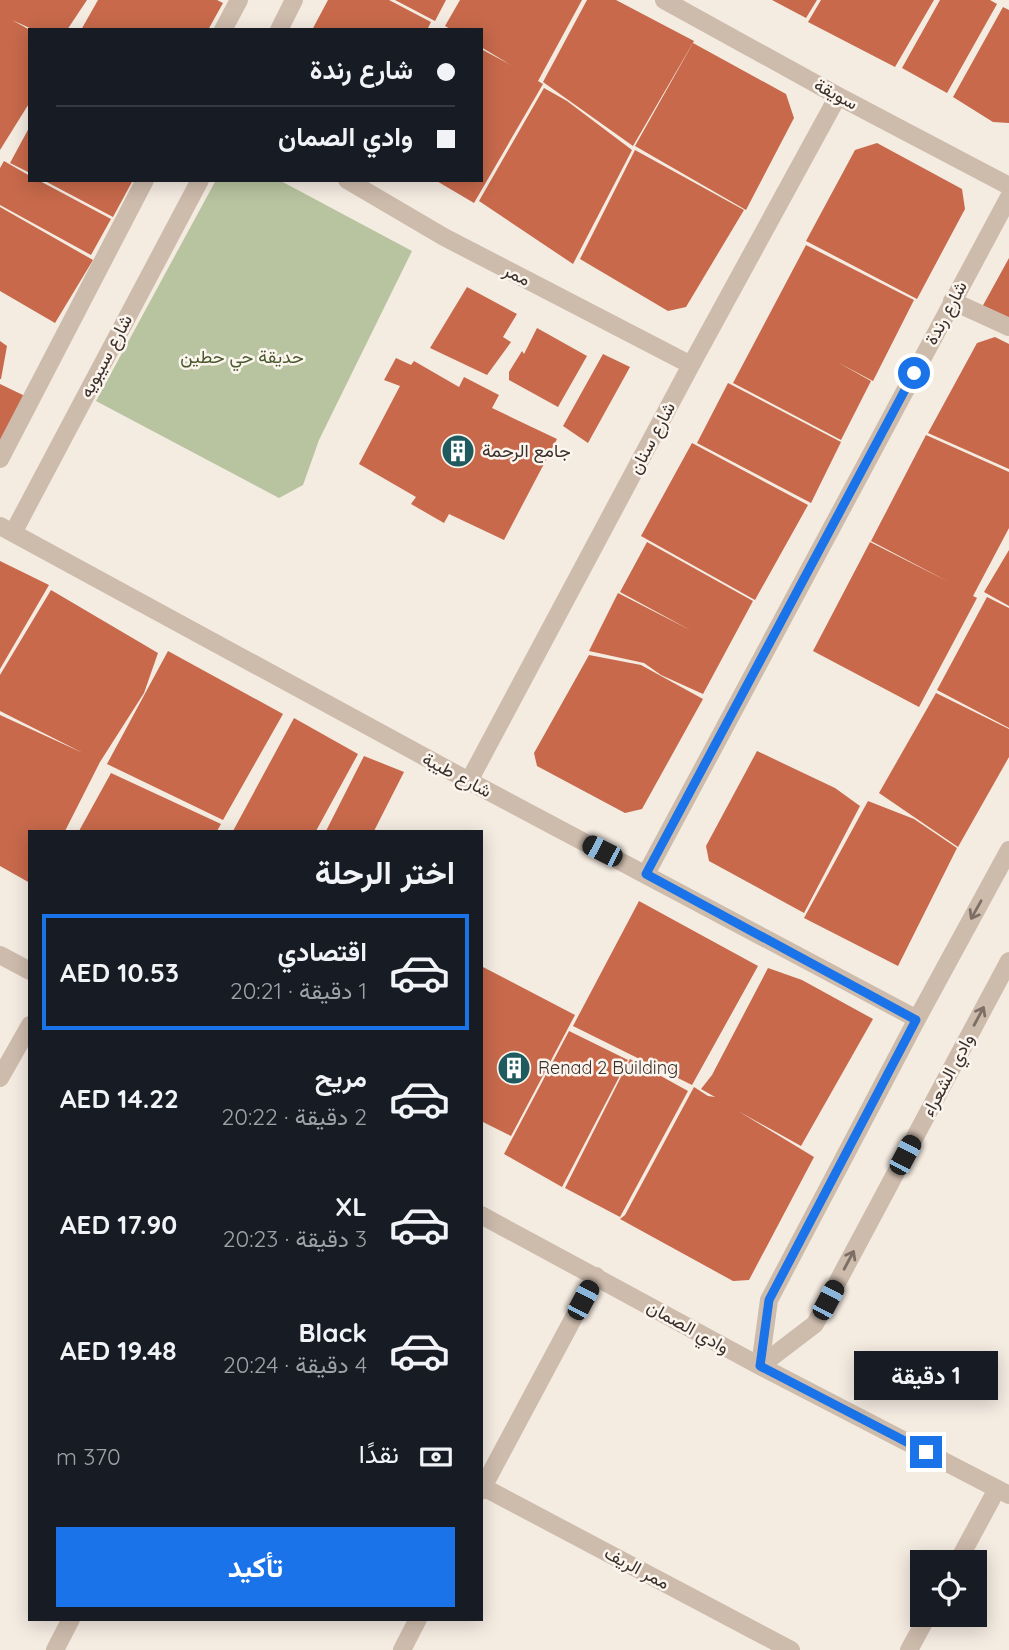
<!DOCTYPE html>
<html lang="ar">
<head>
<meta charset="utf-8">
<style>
	:root { --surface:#171b24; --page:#242831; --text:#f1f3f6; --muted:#9ea1a6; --line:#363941; --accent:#1a73e8 }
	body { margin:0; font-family:Quicksand,Vazirmatn,sans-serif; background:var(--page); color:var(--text); direction:rtl; height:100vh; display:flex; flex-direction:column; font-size:26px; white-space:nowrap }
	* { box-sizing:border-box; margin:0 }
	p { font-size:23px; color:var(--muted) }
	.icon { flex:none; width:38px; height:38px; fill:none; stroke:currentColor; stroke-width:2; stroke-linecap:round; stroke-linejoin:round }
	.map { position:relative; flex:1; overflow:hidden; direction:ltr }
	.side { position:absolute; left:28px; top:830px; width:455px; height:791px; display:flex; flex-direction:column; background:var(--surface); border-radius:0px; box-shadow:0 4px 18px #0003; direction:rtl }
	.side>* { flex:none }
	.guide { position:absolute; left:28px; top:28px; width:455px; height:154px; border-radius:0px; box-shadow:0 4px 18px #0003; direction:rtl; display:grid; align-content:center; height:154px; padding:0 28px; background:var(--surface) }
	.fabs { position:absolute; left:910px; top:1550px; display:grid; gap:14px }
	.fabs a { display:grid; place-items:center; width:77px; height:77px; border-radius:0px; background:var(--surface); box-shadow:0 4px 18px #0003; font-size:35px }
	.end { position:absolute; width:32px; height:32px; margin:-16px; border:9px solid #1a73e8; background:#fff; box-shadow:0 0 0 4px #fff }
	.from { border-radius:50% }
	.bubble { position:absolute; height:49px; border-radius:0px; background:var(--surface); box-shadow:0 4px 18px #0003; font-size:23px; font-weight:700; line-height:49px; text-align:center; direction:rtl }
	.car { position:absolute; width:21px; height:42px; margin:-21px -10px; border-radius:9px; box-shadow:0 0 5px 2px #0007; background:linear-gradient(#222 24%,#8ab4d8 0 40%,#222 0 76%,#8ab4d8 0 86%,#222 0) }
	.guide b { display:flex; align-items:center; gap:24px; height:66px; font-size:26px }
	.guide b+b { border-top:2px solid var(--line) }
	.guide i { width:18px; height:18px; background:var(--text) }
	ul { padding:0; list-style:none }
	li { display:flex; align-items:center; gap:21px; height:116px; margin:0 14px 10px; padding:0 14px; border:4px solid transparent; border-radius:0px }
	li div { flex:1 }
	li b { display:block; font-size:26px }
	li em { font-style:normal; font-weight:700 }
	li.active { border-color:var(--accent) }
	li>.icon { width:63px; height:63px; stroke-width:1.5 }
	h2 { padding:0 28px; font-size:32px; line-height:84px }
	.pay { display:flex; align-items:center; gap:18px; height:77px; padding:0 28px; font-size:26px }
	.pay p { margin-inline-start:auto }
	.action { display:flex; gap:14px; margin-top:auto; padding:14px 28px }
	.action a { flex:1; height:80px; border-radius:0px; background:var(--accent); color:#fff; font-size:28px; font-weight:700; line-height:80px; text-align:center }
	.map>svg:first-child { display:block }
	.green { fill:#b8c4a0 }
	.building { fill:#c8694b }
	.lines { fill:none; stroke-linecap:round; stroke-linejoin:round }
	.minor { stroke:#cdbbac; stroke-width:18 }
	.oneway { stroke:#7d6f65 }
	.route { stroke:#1a73e8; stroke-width:9 }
	.labels { text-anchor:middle; stroke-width:5; stroke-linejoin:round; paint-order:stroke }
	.street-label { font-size:18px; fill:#3b302b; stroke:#fbf5ee }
	.park-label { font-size:18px; fill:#4a5a2e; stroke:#fbf5ee }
	.poi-label { font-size:18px; fill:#3b302b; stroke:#fbf5ee; text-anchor:start }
</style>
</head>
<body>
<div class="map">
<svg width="1009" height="1650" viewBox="0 0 1009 1650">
	<rect width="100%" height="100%" fill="#f4ebe1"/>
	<!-- green -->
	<path class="green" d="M216,180h63l133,71 -93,189 -16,45 -24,13 -183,-97z"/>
	<!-- building -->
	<path class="building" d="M0,0h87l-20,30h-33l-22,-10 18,10v72l-30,48z
		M98,0h119l6,3 -15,27h-127z
		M328,0h61l42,22 -4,8h-115z
		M395,0h51l-11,21z
		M460,0h122l-44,81 5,3 -69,119 -39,-23h46v-131l30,16 -30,-18v-17h-29l-7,-4z
		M587,0h29l78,41 -61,105 -90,-64z
		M772,0h45l-11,18z
		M821,0h113l-39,67 -87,-45z
		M940,0h50l7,4 -50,89 -45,-25z
		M1003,7l6,3v113l-16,-1 -40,-25z
		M693,43l93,51 8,24 -48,92 -111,-64z
		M544,88l23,13 65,49 -59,114 -94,-63z
		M30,126v47l-20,-10z
		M877,143l85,46 3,20 -48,90 -111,-58 49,-91z
		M635,150l109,60 -58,97 -18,4 -88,-52z
		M4,161l26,15v4h8l73,39 -20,36 -91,-50v-37z
		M43,180h90l-20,37z
		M0,207l93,53 -38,63 -55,-32z
		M806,245l108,55 -41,81 -36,-19 34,19 -30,59 -108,-57z
		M1009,258v64l-28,-13z
		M467,287l50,27 -14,23 8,5 -24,33 -57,-27z
		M537,328l50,28 -29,51 -49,-27v-8l13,-21 2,3z
		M995,337l14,7v125l-81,-36 49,-90z
		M0,341l7,5 -6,33h-1z
		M603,354l27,13 -42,76 -25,-17z
		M396,358l15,7 3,-4 45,26 5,-10 35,18 -7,13 65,31 -53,101 -55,-26 -5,9 -33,-19 5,-7 -57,-33 41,-78 -16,-6z
		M728,383l113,59 -30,61 -114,-60z
		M0,384l27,13 -27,47z
		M926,435l83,37v56l-36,68 4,2 -58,109 -106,-56 57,-109 79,40 -78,-41z
		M692,443l116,62 -53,95 -114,-64z
		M647,542l106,59 -50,93 -42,-19 -17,-12 -55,-12 29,-58 74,38 -72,-39z
		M1009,550v56l-25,-14z
		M0,561l49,24 -49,84z
		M51,590l107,63 -14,40 -44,69 -35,69h-35v52l-30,-17v-151l83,38 -83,-42v-36z
		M987,597l22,11v120l-72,-38z
		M168,651l115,63 -60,106 -116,-56z
		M589,655l52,10 62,34 -61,110 -17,4 -88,-47 -3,-13z
		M936,693l73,36v28l-51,90 -79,-54z
		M294,718l64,36 -42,77h-83z
		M757,751l78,37 25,18 -56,107 -95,-52 -3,-15z
		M364,756l40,16 -30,59h-48z
		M111,773l110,51 -4,7h-138z
		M868,801l46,18 43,29 -59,118 -94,-48z
		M639,901l119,65 -66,119 -119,-59z
		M481,966l94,49 -64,121 -30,-15z
		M768,968l34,12 71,39 -72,127 -63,-35 76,46 -65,123 -16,1 -113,-62 5,-4 69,-128 14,9 7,1 -14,-8 11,-14z
		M569,1031l59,29 -66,127 -58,-33z
		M630,1059l58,32 -68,126 -55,-29z"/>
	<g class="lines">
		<!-- minor -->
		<path class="minor" d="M664,0l174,96 171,90
			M223,30l16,-30
			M279,30l15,-30
			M347,180l97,57 247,128
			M952,301l57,26
			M0,459l145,-279
			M0,526l469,255 448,238
			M13,533l187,-353
			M469,781l222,-416 147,-269
			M646,874l363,-677
			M0,955l30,16
			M0,1078l30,-53
			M481,1215l279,151 249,129
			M760,1366l9,-66 148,-281 92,-169
			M760,1366l55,-42 194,-363
			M483,1487l308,163
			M481,1491l115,-215
			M957,1563l40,-74
			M55,1650l16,-31
			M402,1650l16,-31
			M909,1650l19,-35"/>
	</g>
	<!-- one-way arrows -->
	<defs><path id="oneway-shaft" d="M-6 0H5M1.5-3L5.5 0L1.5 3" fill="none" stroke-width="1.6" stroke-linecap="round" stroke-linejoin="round" transform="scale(1.75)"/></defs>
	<g class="oneway">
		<use href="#oneway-shaft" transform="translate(976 910) rotate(119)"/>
		<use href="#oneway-shaft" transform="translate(979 1016) rotate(-62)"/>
		<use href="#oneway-shaft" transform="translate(849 1260) rotate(-62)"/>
	</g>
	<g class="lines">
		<!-- route -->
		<path class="route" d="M914,373l-268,501 270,146 -147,280 -9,66 166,86"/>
	</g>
	<!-- icons -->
	<defs>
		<symbol id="building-disc" viewBox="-11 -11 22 22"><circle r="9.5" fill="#1f5a5e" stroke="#fbf5ee"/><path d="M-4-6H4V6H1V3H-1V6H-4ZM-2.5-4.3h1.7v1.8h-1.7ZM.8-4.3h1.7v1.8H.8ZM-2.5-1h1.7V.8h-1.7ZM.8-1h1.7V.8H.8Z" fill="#fff"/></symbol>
	</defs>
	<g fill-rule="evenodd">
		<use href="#building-disc" x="439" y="432" width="38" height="38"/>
		<use href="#building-disc" x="495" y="1049" width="38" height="38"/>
	</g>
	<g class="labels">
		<!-- street labels -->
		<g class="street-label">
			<text transform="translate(836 94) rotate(28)" y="6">سويقة</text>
			<text transform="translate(517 275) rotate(27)" y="6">ممر</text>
			<text transform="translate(946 313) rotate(-62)" y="6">شارع رندة</text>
			<text transform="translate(106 356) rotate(-62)" y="6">شارع سيبويه</text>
			<text transform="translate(652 438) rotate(-62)" y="6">شارع سنان</text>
			<text transform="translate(457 775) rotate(28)" y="6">شارع طيبة</text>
			<text transform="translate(948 1075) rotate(-62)" y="6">وادي الشعراء</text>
			<text transform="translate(688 1327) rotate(29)" y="6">وادي الصمان</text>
			<text transform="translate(637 1568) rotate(28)" y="6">ممر الريف</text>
		</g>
		<!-- park labels -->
		<g class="park-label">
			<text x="242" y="363">حديقة حي حطين</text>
		</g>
		<!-- poi labels -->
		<g class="poi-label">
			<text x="482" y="457">جامع الرحمة</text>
			<text x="538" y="1074">Renad 2 Building</text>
		</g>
	</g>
</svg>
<div class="fabs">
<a><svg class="icon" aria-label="locate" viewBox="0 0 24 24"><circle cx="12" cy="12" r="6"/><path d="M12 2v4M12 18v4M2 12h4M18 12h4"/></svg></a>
</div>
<i class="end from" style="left:914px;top:373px"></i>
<i class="end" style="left:926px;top:1452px"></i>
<div class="bubble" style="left:854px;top:1351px;width:144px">1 دقيقة</div>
<i class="car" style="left:602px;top:851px;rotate:297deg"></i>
<i class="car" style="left:905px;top:1155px;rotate:28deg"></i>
<i class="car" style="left:583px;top:1300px;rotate:28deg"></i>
<i class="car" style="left:828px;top:1300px;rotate:28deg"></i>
<div class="guide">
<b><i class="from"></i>شارع رندة</b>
<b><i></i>وادي الصمان</b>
</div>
<section class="side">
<h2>اختر الرحلة</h2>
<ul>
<li class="active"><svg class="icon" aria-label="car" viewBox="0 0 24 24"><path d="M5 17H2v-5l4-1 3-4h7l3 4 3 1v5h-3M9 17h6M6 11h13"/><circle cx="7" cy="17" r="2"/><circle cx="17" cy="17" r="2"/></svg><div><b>اقتصادي</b><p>1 دقيقة · 20:21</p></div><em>AED 10.53</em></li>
<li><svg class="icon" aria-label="car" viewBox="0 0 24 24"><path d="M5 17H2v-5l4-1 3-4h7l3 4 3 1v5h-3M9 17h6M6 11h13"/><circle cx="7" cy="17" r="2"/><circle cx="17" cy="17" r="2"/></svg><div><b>مريح</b><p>2 دقيقة · 20:22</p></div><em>AED 14.22</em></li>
<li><svg class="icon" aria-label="car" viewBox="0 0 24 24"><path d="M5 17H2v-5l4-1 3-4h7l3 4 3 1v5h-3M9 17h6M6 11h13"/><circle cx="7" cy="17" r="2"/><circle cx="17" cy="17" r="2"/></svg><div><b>XL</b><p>3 دقيقة · 20:23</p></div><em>AED 17.90</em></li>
<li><svg class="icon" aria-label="car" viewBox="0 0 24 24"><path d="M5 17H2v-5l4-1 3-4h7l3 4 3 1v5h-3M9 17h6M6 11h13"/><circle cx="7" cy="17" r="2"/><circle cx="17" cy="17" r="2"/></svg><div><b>Black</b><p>4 دقيقة · 20:24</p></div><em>AED 19.48</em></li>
</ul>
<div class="pay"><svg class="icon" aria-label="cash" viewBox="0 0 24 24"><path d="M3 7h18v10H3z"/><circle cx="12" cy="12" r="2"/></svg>نقدًا<p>370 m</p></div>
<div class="action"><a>تأكيد</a></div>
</section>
</div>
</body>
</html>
